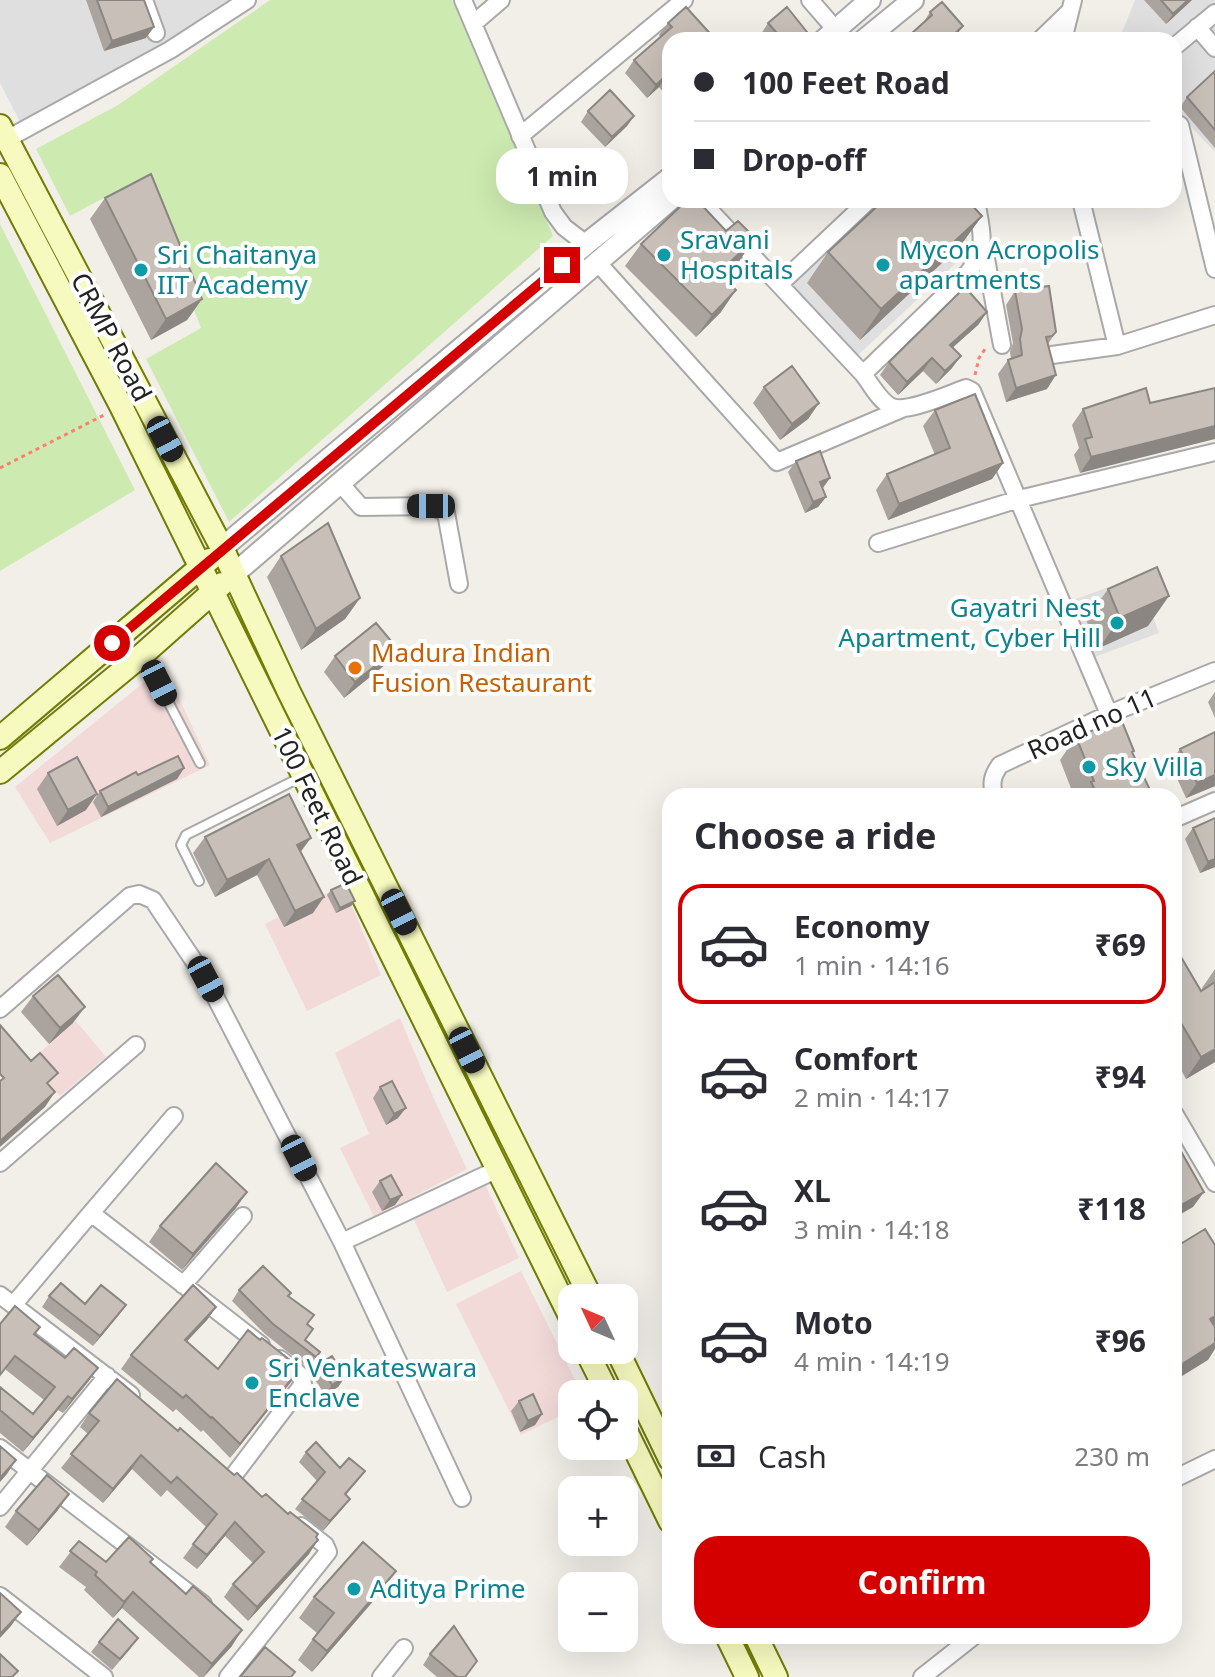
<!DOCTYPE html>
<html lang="en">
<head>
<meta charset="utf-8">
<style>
	:root { --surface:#fff; --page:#f7f7f7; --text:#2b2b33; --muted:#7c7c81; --line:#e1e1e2; --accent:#d40000 }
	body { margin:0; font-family:"Noto Sans",sans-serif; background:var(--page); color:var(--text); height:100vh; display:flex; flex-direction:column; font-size:30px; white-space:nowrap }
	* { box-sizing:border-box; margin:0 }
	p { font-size:26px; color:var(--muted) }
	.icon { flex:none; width:44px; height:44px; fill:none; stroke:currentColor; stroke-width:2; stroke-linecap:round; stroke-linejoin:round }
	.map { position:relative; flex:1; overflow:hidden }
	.side { position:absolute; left:662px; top:788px; width:520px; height:856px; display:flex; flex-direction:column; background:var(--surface); border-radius:24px; box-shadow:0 8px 32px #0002 }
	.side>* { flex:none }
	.top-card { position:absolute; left:662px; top:32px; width:520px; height:176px; border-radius:24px; box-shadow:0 8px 32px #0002; display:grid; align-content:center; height:176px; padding:0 32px; background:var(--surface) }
	.needle { width:52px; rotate:314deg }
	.buttons { position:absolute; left:558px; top:1284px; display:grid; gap:16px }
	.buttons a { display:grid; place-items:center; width:80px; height:80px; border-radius:16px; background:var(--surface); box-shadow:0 8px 32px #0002; font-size:40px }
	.end { position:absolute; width:36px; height:36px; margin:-18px; border:10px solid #d40000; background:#fff; box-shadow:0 0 0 4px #fff }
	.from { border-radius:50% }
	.bubble { position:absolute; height:56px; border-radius:24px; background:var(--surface); box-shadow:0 8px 32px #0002; font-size:26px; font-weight:700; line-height:56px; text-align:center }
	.car { position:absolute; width:24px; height:48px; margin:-24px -12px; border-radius:10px; box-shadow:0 0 6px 2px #0007; background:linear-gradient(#222 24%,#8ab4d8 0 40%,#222 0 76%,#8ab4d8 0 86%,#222 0) }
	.top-card b { display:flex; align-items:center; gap:28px; height:76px; font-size:30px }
	.top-card b+b { border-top:2px solid var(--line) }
	.top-card i { width:20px; height:20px; background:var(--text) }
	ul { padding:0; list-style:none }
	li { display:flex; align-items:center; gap:24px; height:120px; margin:0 16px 12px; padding:0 16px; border:4px solid transparent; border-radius:24px }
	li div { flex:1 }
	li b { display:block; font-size:30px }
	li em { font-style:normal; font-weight:700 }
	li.on { border-color:var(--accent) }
	li>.icon { width:72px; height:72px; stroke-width:1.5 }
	h2 { padding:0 32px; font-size:36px; line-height:96px }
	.pay { display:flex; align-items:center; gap:20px; height:88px; padding:0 32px; font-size:30px }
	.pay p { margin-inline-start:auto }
	.action { display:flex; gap:16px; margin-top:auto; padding:16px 32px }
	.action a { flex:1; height:92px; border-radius:24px; background:var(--accent); color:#fff; font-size:32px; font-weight:700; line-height:92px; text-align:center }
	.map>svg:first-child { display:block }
	.residential { fill:#e0dfdf }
	.commercial { fill:#f2dad9 }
	.grass { fill:#cdebb0 }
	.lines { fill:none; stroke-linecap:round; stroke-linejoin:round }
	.service-casing { stroke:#a9a9a9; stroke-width:12 }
	.minor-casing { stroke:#a9a9a9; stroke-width:20 }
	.tertiary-casing { stroke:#a9a9a9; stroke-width:24 }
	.secondary-casing { stroke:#707d05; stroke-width:26 }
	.path { stroke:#fa8072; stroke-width:3; stroke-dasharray:4 4; stroke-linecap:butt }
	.service { stroke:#fff; stroke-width:8 }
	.minor { stroke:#fff; stroke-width:16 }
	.tertiary { stroke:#fff; stroke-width:20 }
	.secondary { stroke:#f7fabf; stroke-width:22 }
	.wall { fill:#aba49e }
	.shaded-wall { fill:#8b8681 }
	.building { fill:#c7bfb8; stroke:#8b8681; stroke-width:2 }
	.route { stroke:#d40000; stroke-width:10 }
	.culture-dot { fill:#0f9aa8; stroke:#fff; stroke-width:3 }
	.food-dot { fill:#e8710a; stroke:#fff; stroke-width:3 }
	.labels { text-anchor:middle; stroke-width:8; stroke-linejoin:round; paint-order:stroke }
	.culture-label { font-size:26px; fill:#0d838f; stroke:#fff; text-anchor:start }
	.street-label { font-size:26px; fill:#222; stroke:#fff }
	.food-label { font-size:26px; fill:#c56008; stroke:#fff; text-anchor:start }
</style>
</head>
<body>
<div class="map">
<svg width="1215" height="1677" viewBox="0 0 1215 1677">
	<rect width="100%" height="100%" fill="#f2efe9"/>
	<!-- residential -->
	<path class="residential" d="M0,0h228l-87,58 -121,64 -20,-39z
		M1135,0h80v152l-34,-36 -7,2v-78h-55z
		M878,200h82l9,51 -112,105 -69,-75z
		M1138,576l21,57 -67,25 -21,-57z"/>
	<!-- commercial -->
	<path class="commercial" d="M164,666l46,99 -160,78 -35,-56z
		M343,885l38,90 -74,36 -42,-87z
		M400,1018l34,81 33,70 -93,48 -34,-69 29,-14 -34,-81z
		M76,1021l30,36 -46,39 -30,-35z
		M485,1184l34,74 -72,34 -34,-74z
		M521,1271l61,123h-10v16l-51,25 -65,-131z"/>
	<!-- grass -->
	<path class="grass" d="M270,0h182l101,236 -324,286 -83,-163 55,-31 -58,-151 -73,39 -34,-67 82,-44z
		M0,224l135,266 -135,81z"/>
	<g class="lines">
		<defs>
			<path id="service" d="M144,655l56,108
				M199,881l-18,-36 5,-10 115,-58"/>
			<path id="minor" d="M144,0l12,33
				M463,0l90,212 11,15 22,17
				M810,0l26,30
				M473,24l28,-24
				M1197,27l18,21
				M1040,40l30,-29
				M1063,40l10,-40
				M1174,47l41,-34
				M1180,125l35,144
				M520,136l164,-136
				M7,139l163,-89 77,-50
				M700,200l163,174c8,10 17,28 29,33 16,6 57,-13 74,-19l6,3 137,323
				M1081,200l36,146
				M984,248l18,97
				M598,263l179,199 127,-54
				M780,284l89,-84
				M1052,355l65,-9 98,-31
				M863,374l105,-101c21,-28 13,-41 8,-73
				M340,483l21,24 70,-1 15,7 13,71
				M878,543l141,-44 196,-47
				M994,796c-3,-13 -2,-20 6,-31l109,-51 106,-43
				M1174,819l41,-18
				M0,1009l130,-113 9,-2 14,6 53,79 136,263 156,-73
				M1174,1113l41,70
				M0,1163l136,-118
				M91,1213l83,-97
				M342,1242l120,256
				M183,1285l60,-69
				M0,1295l131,100
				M14,1304l77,-91 170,132
				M0,1448l203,156
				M234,1475l69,-91 -3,-9 -20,-16
				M1174,1479l41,-20
				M0,1507l107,-131
				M0,1596l104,81
				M228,1677l100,-125 -3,-7 -24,-19
				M381,1677l23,-29
				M922,1677l52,-41"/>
			<path id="tertiary" d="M824,40l46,-40
				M864,40l49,-40
				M222,548l364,-304 84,-66
				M234,574l436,-374"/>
			<path id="secondary" d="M0,126l222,422 67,144 302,606
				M0,175l121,231 451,914
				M0,738l209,-178
				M0,772l143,-118 79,-70
				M586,1350l22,44
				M617,1350l53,109
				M624,1427l46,94
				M727,1636l20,41
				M756,1636l20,41"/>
		</defs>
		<!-- service casing -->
		<use href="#service" class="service-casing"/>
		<!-- minor casing -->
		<use href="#minor" class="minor-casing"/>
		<!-- tertiary casing -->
		<use href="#tertiary" class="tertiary-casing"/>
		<!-- secondary casing -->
		<use href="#secondary" class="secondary-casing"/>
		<!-- path -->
		<path class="path" d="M975,375l4,-17 6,-9
			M0,468l104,-53"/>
		<!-- service -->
		<use href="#service" class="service"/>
		<!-- minor -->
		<use href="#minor" class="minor"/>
		<!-- tertiary -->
		<use href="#tertiary" class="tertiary"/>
		<!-- secondary -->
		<use href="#secondary" class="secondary"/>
	</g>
	<!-- wall -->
	<path class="wall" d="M86,0h58l2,38 -42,13z
		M1144,0h48l-26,24z
		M930,12l33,14 -11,14h-45l5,-7 11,-10z
		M668,23l46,17h-44v59l-11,-12 -12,11 -22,-25 9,-13 26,-23 -1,-2z
		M768,23l33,17h-35l-5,-6z
		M1215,71v77l-35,-41 7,-10z
		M588,111l46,5 -7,10 -22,21 -24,-25z
		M105,198l97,101 -15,21 -36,20 -61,-121z
		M982,216l-22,30 -100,94 -53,-57 21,-31z
		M641,244l99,16 -17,16 -2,36 -25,25 -71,-71z
		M1015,291l41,41 -8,12 -1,45 -41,13 -8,-28 10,-14 3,-1 -1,-7 3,-9 -7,-38z
		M987,312l-9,13 -25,22 -1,21 -16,16 -13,-13 -25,24 -18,-20 9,-13z
		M764,387l55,16 -11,16 -28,21 -27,-37z
		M1146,388l-66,85 -6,-18 5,-7 -7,-23 11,-16z
		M935,410l68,53 -11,16 -104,41 -12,-30 11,-16 48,-19 -12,-29z
		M796,461l26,28 4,8 -8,10 -13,6 -17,-41z
		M281,556l79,42 -15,21 -44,31 -34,-73z
		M1108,589l40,37 -49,22 -13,-28z
		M335,656l51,8 -42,34 -20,-26z
		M1215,692v26l-7,-16z
		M1215,732v54l-29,12 -16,-35 10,-14z
		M1076,737l57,16 16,43h-75l-14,-36z
		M184,768l-7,11 -76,38 -8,-15 7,-11 38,-16z
		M48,773l38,37 -29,16 -20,-37z
		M1193,828l22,39 -15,6 -15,-34z
		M205,837l96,15 12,61 -29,14 -27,-52 -42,22 -22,-44z
		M331,890l24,11 -4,5 -15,7 -9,-18z
		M1174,945l27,46 2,-1 -1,-2 13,-19v93l-29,17 -12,-22z
		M33,996l40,27 -24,21 -28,-32z
		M380,1087l18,31 -12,7 -13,-27z
		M380,1181l22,14 -7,10 -13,6 -10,-19z
		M247,1192l-11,16 -54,62 -33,-28 11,-16z
		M239,1290l68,35 -2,15 15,12 -12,16 -43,-34 -33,-33z
		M49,1296l36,8 41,1 -33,41 -51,-39z
		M216,1307l-9,13 -20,21 31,28 42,-29 40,28 -70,90 -27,-28 -2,2 -25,-23 -3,3 -52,-43 10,-14z
		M0,1324l40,3 -6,8 31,23 33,10 -35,45 -5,-3 -35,42 -23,-19v-46l33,27 11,-14 -38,-30z
		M319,1364l26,13 -7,10 -13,8 -14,-21z
		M519,1401l23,13 -7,11 -15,7 -9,-21z
		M89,1413l89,18 84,66 26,17 28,24 -7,16 -61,67 -24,-24 9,-13 20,-21 -28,-27 -28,33 -14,-11 23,-31 -39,-37 -6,7 -29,-28 -29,34 -42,-35 27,-34 -8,-7z
		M306,1452l34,16 25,3 -19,24 -3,13 -20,23 -28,-22 22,-28 -18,-19z
		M58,1510l-31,36 -22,-19 11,-16z
		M79,1541l27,21 44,1 82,83 -28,31h-5l-77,-69 -9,10 -29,-28 2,-3 -27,-20z
		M396,1571l-15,21 -69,80 -14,-12 19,-27 -18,-15 15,-21z
		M99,1642l32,6 -19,22 -21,-18z
		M430,1654l35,23h-28l-14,-12z"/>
	<!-- shaded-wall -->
	<path class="shaded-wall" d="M1188,0h4l-26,24 7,-10z
		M963,26l-7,10 -4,4h-3z
		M154,27l-8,11 -42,13 8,-10z
		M668,74l-9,13 -12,11 9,-13z
		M634,116l-7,10 -22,21 7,-10z
		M982,216l-22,30 -100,94 21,-31z
		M755,238l-15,22 -36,35 15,-22z
		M736,290l-15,22 -25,25 16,-22z
		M202,299l-15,21 -36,20 15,-21z
		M987,312l-9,13 -37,33 9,-13z
		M961,356l-9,12 -16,16 9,-13z
		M932,358l-9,13 -25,24 9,-13z
		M1056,375l-9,14 -41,13 10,-14z
		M819,403l-11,16 -28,21 12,-16z
		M1215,426v13l-135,34 11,-16z
		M1003,463l-11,16 -104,41 11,-16z
		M830,478l-7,10 -11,5 8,-11z
		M826,497l-8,10 -13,6 8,-11z
		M1169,596l-21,30 -49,22 21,-30z
		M360,598l-15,21 -44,31 15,-21z
		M397,648l-11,16 -42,34 11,-16z
		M184,768l-7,11 -76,38 7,-10z
		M1215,775v11l-29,12 11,-15z
		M97,794l-11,16 -29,16 11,-16z
		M311,838l-12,16 -2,-9z
		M269,859l-12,16 -42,22 12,-17z
		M1215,859v8l-15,6 8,-11z
		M324,897l-11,16 -29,14 11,-16z
		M355,901l-4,5 -15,7 4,-5z
		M85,1007l-12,16 -24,21 11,-16z
		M1215,1049v13l-29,17 15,-22z
		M55,1092l-10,15 -45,40v-6z
		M406,1108l-8,10 -12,7 8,-11z
		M247,1192l-11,16 -54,62 11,-16z
		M1204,1192l-11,15 -19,11v-9z
		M402,1195l-7,10 -13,6 8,-11z
		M126,1305l-8,11 -25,30 7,-10z
		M216,1307l-9,13 -32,34 10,-14z
		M1215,1316v11l-5,-8z
		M1215,1343v6l-7,11 -34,21v-10l2,-3z
		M98,1368l-10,14 -25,31 9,-14z
		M300,1368l-9,14 -61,76 10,-14z
		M345,1377l-7,10 -13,8 7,-10z
		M68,1396l-10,14 -35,42 10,-14z
		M542,1414l-7,11 -15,7 8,-11z
		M141,1455l-9,14 -29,34 10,-14z
		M16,1460l-9,14 -7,8v-4z
		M69,1494l-11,16 -31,36 12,-16z
		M350,1499l-7,9 -20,23 7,-10z
		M235,1522l-10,14 -28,33 10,-14z
		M318,1540l-9,14 -61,67 9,-14z
		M396,1571l-15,21 -69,80 15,-21z
		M133,1592l-11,16 -9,10 11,-16z
		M21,1612l-10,14 -11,12v-4z
		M242,1630l-10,16 -29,31 9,-13z"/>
	<!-- building -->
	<path class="building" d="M97,0h47l10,27 -42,14z
		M1161,0h27l-15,14z
		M942,2l21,24 -11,10 -3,-3 -8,7h-23l-6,-7 20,-18 -2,-3z
		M686,7l29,32 -1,1h-44v36l-2,-2 -12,11 -22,-25 38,-33 -4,-4z
		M787,7l20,25 -10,8h-14l-15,-17z
		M1215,71v59l-28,-33z
		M610,90l24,26 -22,21 -24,-26z
		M151,174l51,125 -36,20 -61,-121z
		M687,200h10l29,31 12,-10 17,17 -36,35 17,17 -24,25 -71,-71z
		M884,200h83l15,16 -101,93 -53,-57z
		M1049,286l7,46 -4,4 -6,1 10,38 -40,13 -8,-28 14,-5 -2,-16 2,-10 -7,-38z
		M965,287l22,25 -37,33 11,11 -16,15 -13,-13 -25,24 -18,-20z
		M792,366l27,37 -27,21 -28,-37z
		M1146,388l4,15 65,-15v38l-124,31 -6,-18 7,-2 -9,-28z
		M975,394l28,69 -104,41 -12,-30 63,-26 -15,-38z
		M820,451l10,27 -10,4 6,15 -13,5 -17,-41z
		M328,523l32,75 -44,31 -35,-73z
		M1157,567l12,29 -49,22 -12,-29z
		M376,623l21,25 -42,34 -20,-26z
		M1121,719l13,32 -2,1 19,40 -8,4h-45l-7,-14 3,-1 -18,-44z
		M1215,732v43l-18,8 -17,-34z
		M178,756l6,12 -76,39 -8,-16 36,-19 2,3z
		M77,757l20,37 -29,16 -20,-37z
		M289,794l22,44 -14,7 27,52 -29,14 -26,-52 -42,21 -22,-43z
		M1215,818v41l-7,3 -15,-34z
		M346,883l9,18 -15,7 -9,-18z
		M1174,945l27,46 14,-9v67l-14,8 -27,-46z
		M58,975l27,32 -25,21 -27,-32z
		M0,1025l31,36 9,-8 18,20 -11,10 8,9 -55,49v-60l4,-3 -4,-4z
		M392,1081l14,27 -12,6 -14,-27z
		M1174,1139l30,53 -30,17z
		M216,1163l31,29 -54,62 -33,-28z
		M391,1175l11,20 -12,5 -10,-19z
		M1205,1229l10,16v71l-5,3 5,8v16l-39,25 -2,-4v-116z
		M263,1266l28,27 -3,3 26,19 -7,9 6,5 -8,11 15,12 -4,5 -43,-33 -34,-34z
		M61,1283l24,21 16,-19 25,20 -26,31 -51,-40z
		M193,1285l23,22 -31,33 33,29 30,-39 12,10 2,-2 38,30 -60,76 -28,-27 -1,1 -25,-23 -3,3 -52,-43z
		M15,1306l25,21 -6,7 31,24 9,-10 24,20 -26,31 -4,-3 -35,42 -33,-28v-23l33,27 22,-27 -40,-31 -15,19v-51z
		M332,1356l13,21 -13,8 -13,-21z
		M117,1379l61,52 2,-3 54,47 3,-2 25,24 4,-3 22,20 2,-2 28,22 -2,3 2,3 -61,67 -24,-23 31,-32 -29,-30 -28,33 -14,-11 24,-30 -40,-37 -6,6 -30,-28 -28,34 -42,-35 28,-33 -10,-8z
		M533,1394l9,20 -14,7 -9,-20z
		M316,1442l24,26 9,-10 16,13 -20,23 5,5 -20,22 -28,-22 23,-27 -19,-20z
		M0,1446l16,14 -16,18z
		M47,1475l22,19 -30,36 -23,-19z
		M129,1537l24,22 -3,3 36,32 7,-8 49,44 -30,34 -79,-72 -9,10 -29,-27 2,-3 -27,-21 9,-10 27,21z
		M363,1542l33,29 -69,80 -14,-12 21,-26 -20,-16z
		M0,1593l21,19 -21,22z
		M118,1619l20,19 -18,21 -21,-17z
		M454,1626l23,35 -12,16h-8l-27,-23z
		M265,1647l30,25 -4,5h-51z
		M0,1654l18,17 -6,6h-12z"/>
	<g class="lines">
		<!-- route -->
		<path class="route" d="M112,643l450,-378"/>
	</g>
	<!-- markers -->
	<g class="culture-dot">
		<circle cx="664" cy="255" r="8"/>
		<circle cx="883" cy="265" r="8"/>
		<circle cx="141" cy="270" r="8"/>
		<circle cx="1117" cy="623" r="8"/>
		<circle cx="1089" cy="767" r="8"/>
		<circle cx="252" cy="1383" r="8"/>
		<circle cx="354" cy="1589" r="8"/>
	</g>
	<circle class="food-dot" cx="355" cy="668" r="8"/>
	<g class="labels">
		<!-- culture labels -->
		<g class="culture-label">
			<text x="680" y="249">Sravani<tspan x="680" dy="30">Hospitals</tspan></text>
			<text x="899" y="259">Mycon Acropolis<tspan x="899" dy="30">apartments</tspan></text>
			<text x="157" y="264">Sri Chaitanya<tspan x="157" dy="30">IIT Academy</tspan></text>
			<text x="1101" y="617" text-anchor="end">Gayatri Nest<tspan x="1101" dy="30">Apartment, Cyber Hill</tspan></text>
			<text x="1105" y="776">Sky Villa</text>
			<text x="268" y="1377">Sri Venkateswara<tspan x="268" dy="30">Enclave</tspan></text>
			<text x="370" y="1598">Aditya Prime</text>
		</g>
		<!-- street labels -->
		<g class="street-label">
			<text transform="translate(111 337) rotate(62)" y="9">CRMP Road</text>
			<text transform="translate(1092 724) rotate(-24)" y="9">Road no 11</text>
			<text transform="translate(317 806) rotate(64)" y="9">100 Feet Road</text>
		</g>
		<!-- food labels -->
		<g class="food-label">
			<text x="371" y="662">Madura Indian<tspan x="371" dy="30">Fusion Restaurant</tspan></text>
		</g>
	</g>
</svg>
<div class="buttons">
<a><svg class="needle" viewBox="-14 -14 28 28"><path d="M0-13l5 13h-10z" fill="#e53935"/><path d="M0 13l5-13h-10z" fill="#7c7c81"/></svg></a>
<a><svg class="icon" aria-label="locate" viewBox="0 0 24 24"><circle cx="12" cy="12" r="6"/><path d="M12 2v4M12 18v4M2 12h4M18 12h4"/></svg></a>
<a>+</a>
<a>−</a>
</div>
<i class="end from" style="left:112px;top:643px"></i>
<i class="end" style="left:562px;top:265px"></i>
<div class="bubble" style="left:496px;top:148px;width:132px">1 min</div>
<i class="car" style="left:165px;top:439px;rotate:152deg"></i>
<i class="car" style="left:431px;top:506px;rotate:270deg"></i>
<i class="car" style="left:159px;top:683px;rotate:153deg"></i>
<i class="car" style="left:399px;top:912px;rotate:153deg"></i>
<i class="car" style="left:206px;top:979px;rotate:152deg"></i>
<i class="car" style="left:467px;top:1050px;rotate:153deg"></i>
<i class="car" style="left:299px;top:1158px;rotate:153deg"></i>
<div class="top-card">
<b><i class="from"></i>100 Feet Road</b>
<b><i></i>Drop-off</b>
</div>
<section class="side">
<h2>Choose a ride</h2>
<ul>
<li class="on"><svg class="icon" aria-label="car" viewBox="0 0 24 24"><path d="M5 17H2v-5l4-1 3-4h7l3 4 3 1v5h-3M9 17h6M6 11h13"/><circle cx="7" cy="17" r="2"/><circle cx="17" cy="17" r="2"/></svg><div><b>Economy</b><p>1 min · 14:16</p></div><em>₹69</em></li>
<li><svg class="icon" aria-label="car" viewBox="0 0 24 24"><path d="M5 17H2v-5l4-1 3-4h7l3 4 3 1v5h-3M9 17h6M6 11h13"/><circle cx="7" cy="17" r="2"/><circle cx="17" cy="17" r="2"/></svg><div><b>Comfort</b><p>2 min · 14:17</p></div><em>₹94</em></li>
<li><svg class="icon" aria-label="car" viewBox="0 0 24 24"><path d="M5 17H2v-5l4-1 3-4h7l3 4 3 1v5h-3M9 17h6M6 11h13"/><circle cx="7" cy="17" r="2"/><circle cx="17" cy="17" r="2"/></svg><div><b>XL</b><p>3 min · 14:18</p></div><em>₹118</em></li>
<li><svg class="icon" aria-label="car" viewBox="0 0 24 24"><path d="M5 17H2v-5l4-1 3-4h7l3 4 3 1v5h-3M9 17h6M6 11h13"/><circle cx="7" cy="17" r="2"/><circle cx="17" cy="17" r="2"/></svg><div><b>Moto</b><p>4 min · 14:19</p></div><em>₹96</em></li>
</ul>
<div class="pay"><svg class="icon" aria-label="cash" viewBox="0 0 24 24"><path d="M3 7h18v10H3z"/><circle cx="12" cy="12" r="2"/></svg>Cash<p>230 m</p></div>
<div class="action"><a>Confirm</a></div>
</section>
</div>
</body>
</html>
